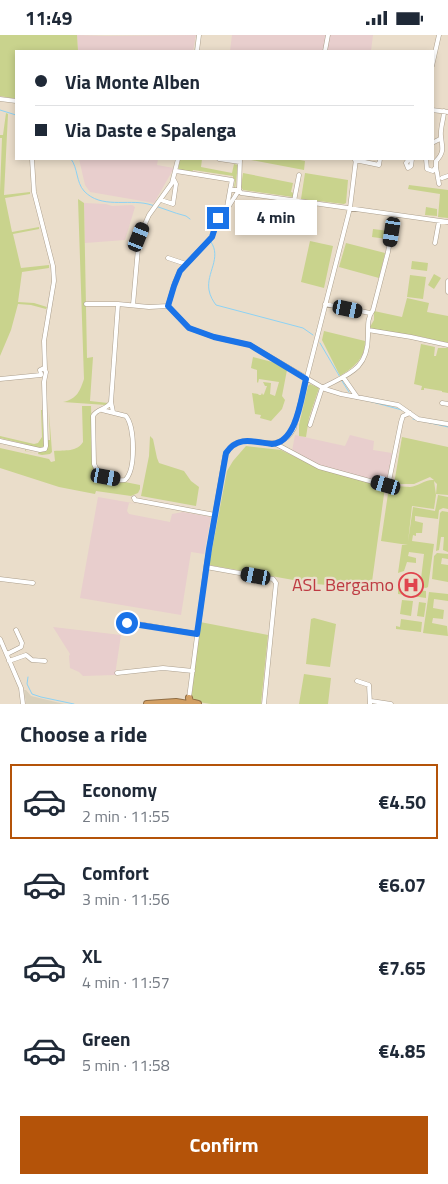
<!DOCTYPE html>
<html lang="en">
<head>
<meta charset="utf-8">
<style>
	:root { --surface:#fff; --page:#f2f2f3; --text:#1f2937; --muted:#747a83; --line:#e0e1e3; --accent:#b45309 }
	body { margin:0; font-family:"Titillium Web",sans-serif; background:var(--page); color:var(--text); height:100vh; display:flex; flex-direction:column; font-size:19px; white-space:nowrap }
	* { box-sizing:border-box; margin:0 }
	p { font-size:16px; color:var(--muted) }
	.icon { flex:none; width:28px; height:28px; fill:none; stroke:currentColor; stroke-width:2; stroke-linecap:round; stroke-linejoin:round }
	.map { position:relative; height:669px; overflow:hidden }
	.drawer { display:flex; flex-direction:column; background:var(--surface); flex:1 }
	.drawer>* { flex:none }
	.hud { position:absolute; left:15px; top:15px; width:419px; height:110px; border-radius:0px; box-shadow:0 2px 8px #0003; display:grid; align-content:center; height:110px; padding:0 20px; background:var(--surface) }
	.end { position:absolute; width:22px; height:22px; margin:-11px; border:6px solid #1a73e8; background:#fff; box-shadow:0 0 0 2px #fff }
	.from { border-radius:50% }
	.bubble { position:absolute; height:35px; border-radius:0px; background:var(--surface); box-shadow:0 2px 8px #0003; font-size:16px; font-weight:700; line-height:35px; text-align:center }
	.car { position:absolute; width:15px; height:30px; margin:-15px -8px; border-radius:6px; box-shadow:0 0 4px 1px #0007; background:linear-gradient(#222 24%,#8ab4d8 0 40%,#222 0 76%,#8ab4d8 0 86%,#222 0) }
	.hud b { display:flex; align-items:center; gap:18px; height:48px; font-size:19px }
	.hud b+b { border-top:1px solid var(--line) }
	.hud i { width:12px; height:12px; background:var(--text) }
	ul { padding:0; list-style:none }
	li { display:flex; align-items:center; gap:15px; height:75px; margin:0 10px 8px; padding:0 10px; border:2px solid transparent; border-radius:0px }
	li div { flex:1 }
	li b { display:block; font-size:19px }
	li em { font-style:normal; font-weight:700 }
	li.active { border-color:var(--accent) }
	li>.icon { width:45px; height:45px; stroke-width:1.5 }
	h2 { padding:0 20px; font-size:22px; line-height:60px }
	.action { display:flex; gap:10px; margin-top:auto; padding:10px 20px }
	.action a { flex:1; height:58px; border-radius:0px; background:var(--accent); color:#fff; font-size:20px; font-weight:700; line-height:58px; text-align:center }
	.status { display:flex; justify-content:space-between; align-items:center; height:35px; padding:0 25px; background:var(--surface); direction:ltr }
	.status svg { height:14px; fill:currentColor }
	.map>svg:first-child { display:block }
	.commercial { fill:#d9d0bb }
	.industrial { fill:#e8cecd }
	.green { fill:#c9d38d }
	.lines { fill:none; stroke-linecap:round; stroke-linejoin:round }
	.stream { stroke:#8dd2f4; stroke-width:1 }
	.minor-casing { stroke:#ac9f8d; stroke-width:5 }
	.highway-casing { stroke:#916e45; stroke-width:8 }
	.minor { stroke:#fff; stroke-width:4 }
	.highway { stroke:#d29f63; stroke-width:6 }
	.route { stroke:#1a73e8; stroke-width:6 }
	.labels { text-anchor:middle; stroke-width:4.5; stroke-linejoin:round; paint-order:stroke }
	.health-label { font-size:18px; fill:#be3a42; stroke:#eaddca; text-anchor:end }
</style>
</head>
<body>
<div class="status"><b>11:49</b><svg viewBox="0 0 49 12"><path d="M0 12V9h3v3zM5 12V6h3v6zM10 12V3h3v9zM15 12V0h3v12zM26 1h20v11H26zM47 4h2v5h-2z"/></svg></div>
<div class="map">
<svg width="448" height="669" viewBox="0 0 448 669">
	<rect width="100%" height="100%" fill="#eaddca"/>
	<!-- commercial -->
	<path class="commercial" d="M24,655h2l5,6 33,8h-38z"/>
	<!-- industrial -->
	<path class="industrial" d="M77,0l28,1 91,-1 -3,16h-115z
		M232,0h141l-2,16h-141z
		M79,124h79l-1,6 17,3 -20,35 -64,-11 -5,-7z
		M84,168l22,1 6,2 20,-1 3,2 -10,33 -40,3z
		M295,400l50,11 5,-11 24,6 -1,9 19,3 -5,31 -67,-19 -28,-14z
		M98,462l40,7 -9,-1 -2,8 2,3 41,8 2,-8 11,-2 28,5 -7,37 -13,-2 -10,63 -101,-17z
		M53,592l68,8 -6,40 -32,1 -4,-4 -9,-4 -1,-12 1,-2z"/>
	<!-- green -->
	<path class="green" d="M0,0h77l1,16h-62v48l-16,-3z
		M6,78l2,1 -4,81 26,-3v2l-25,4 7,34 27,-5v2l-26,5 8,34 28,-3v3l-27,4 -4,30 16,1 13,4 -1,2 -15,-4 -13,-1 -7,26 -11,26v-165l2,-53h-2v-3h3z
		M180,124h22l-1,8 31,6 2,-9 4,1 -3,24h-1l1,-10h-2v-3l-40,-6 -1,3 -14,-2z
		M246,124h49l10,2 -1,9z
		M243,138l50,10 -2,9 3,1 -1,4 -50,-7 -2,-3z
		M305,138l43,7 -2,23 -2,1 -43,-5z
		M409,150l39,5v28l-10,-1 2,-23 -32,-5z
		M78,164l6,4 3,155 6,-1 -3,44 18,2 -2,2 -43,-3c14,-3 17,-11 21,-23z
		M426,172l11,2v7l-12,-1z
		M373,194l16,2 -2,8 -15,-2z
		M310,206l23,5 -9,42 -23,-6z
		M346,208l39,10 -6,25 -40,-11z
		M412,226l16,2 -1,8 -16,-2z
		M434,239l7,4 -7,11 -6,-4z
		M410,240l16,2 -3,22 -16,-2z
		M407,263l22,5 -2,9 21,4v27l-30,-7 -45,-7 -3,-2 4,-7v-9l28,6z
		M324,296l41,10c0,18 -11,26 -25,35l-18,-36z
		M421,309l14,3 -1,9h2l2,-8h10v45l-6,-1v-1l-18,-3v2h-3l1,-4 -8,-2z
		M253,322l23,6 11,7 -5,26 3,4 -3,9 -11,12 -11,-3 1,-3 -6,-1 -3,-21 6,1 1,1h2l1,-2 1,2 1,-1 3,-8h-2l-2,-4 8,1 -1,11 5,2 4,-14 -20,-3 -1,4 -1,-1v-12l-6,-2z
		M310,349l9,4 -10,30 -3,19 -7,-1v-11l9,-39z
		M82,371h9l2,58c3,8 7,13 16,15v3l10,2 1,-3 20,4v4l-2,4 -7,3 -35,-5 -1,3 -36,-7 -59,-19v-20l49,11 2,3 4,-1 -1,-10c11,-1 23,1 29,-9z
		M41,375h1l2,38c-4,1 -17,-2 -19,-4l-25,-6v-2l34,8 4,-1 4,-6z
		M49,377l3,40 -2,2 -8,1 -17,-4 1,-3v3l12,3 1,-3 5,1 3,-2 1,-10h2z
		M150,401l3,3 4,19 2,5 25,8 7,10 8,6 -3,19 -55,-10 8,-40z
		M402,402l46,10v48l-12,-1 1,-10 -3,-3 2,14 -2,14 -22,-3 -4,36 5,-35 22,4 3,-16 10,2v12l-5,-1 -4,2 -1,9 -23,-3v5l8,2 -1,10h-6v3l-3,-1 -1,6 22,3 -6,43 -2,1 -6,-1 4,-33 -15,-2 -1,4 8,2v5l-9,-1 -3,9 -6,2 4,-28h6l-27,-4 8,-54c7,-2 14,0 21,0 9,-1 15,-8 24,-7l-4,-3 -16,7h-20z
		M246,411l35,4 37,18 67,19 -14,102 -55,-5 -107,-19 18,-94 6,-10z
		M442,476l6,1v40l-5,-2 1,-13h-3l-2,13 -3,1 4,-38z
		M437,518l11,1v5l-6,-1 -1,6 7,1v17l-16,-3 2,-23z
		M398,552l28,4v7l-28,-4z
		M429,557l19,2v7l-14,-2 -1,9 11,2 -1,9 -10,-1 -1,5 15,3 1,10 -25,-3z
		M402,565l11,1 -2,15 -11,-2z
		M419,567l7,1 -2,14 -7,-1z
		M314,583l22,6 -6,43 -24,-3 5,-45z
		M401,584l21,3 -1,10 -25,-3v-3l4,1z
		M200,587l68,13 -7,69h-50l-20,-3z
		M304,639l27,4 -3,26h-29z"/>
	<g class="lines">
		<!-- stream -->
		<path class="stream" d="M0,75l16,5
			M71,124c7,9 5,23 13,32 17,18 43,8 64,13 13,3 25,9 38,12l4,3
			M211,207c11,16 -5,31 -2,48 1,6 4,11 7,15l87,23 10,7
			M320,308l20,34
			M342,346l7,11
			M365,365l37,10
			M413,384l35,8
			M28,642l-1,7 5,10 9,3 33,7"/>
		<defs>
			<path id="minor" d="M197,16l2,-16
				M325,16l3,-16
				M432,31l7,-31
				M0,64l16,2
				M432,75l16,2
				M432,108l8,-4 1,-2
				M32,124l2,33 19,74 1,15 -10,60 1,28
				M219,124l21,3
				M409,124l-3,4 2,5 3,-2 1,-7
				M426,124l1,10 6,2 3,-4v-6c9,-9 6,-14 5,-25 -1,-8 3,-17 3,-25
				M355,125l24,5 1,-6
				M436,132l3,17
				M176,136l56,9 -2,10h9l2,3 207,29
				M442,143l6,-2
				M161,165l12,4 3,-20 -2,-4
				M294,166l5,-26
				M227,172l3,-17
				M435,208l4,-22
				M168,223l18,6
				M448,246v11
				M86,269h32l31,3 19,-1
				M325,269l45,9
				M133,270l6,-68 10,-22 23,-32 6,-24
				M168,271l21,22 25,9 36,8 75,44 16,5 57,11 20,14 30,5
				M168,271l7,-24 5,-11 32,-34 8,-22 9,-9 10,-16 1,-31
				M368,295l43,7 37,8
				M343,342l14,20
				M0,344l41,-4
				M442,368l6,1
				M102,375l24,6c9,11 10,54 -1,64 -13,1 -26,-3 -31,-16l-1,-48c4,-8 14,-6 18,-14
				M113,377l-2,-10 7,-98
				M310,390l12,-37c26,-14 46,-18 46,-52 0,-10 -1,-18 5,-26l15,-58 6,-37
				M0,406l40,9 5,-1 1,-3 -2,-64 2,-10 -2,-4 -4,2 1,4
				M276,409l43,23 69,19 13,-64 2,-6 7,-3
				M134,463l1,2 80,15
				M206,532l67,12 3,4 -12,121
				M0,544l33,4
				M127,587l70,12
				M0,604l21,49 2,16
				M7,619l14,-7 1,-4 -6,-13
				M9,626l17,-6 6,5 13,1
				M117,638l46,-5 30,3
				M357,646l12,4 1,19
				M189,663l17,-131 19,-111c15,-35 51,7 69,-28l56,-220 6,-49
				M371,666l20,3"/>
			<path id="highway" d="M189,663l1,4 8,2
				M147,669l29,-2 12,2"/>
		</defs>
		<!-- minor casing -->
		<use href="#minor" class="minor-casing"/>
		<!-- highway casing -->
		<use href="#highway" class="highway-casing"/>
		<!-- minor -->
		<use href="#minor" class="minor"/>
		<!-- highway -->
		<use href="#highway" class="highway"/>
	</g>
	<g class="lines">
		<!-- route -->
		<path class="route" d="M127,588l70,11 12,-85 17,-96c12,-18 28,-11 46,-9 25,-2 29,-46 34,-65l-56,-34 -36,-8 -25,-9 -21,-22 6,-20 6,-15 32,-34 6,-19"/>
	</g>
	<!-- icons -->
	<defs>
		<symbol id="hospital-ring" viewBox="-11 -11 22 22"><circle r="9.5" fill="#eaddca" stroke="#e0444e" stroke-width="1.5"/><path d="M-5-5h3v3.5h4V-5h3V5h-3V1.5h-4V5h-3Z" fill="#e0444e"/></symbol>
	</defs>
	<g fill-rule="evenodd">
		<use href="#hospital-ring" x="397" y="536" width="28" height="28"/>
	</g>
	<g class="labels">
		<!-- health labels -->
		<g class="health-label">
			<text x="394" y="556">ASL Bergamo</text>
		</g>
	</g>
</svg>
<i class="end from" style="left:127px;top:588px"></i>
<i class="end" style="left:218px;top:183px"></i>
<div class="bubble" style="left:235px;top:165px;width:82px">4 min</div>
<i class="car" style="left:392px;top:197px;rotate:189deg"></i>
<i class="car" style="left:139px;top:202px;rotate:22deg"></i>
<i class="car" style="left:348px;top:274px;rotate:102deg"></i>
<i class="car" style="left:106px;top:442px;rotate:100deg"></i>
<i class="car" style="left:386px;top:450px;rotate:286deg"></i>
<i class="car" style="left:256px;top:541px;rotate:281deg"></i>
<div class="hud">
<b><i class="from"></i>Via Monte Alben</b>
<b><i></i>Via Daste e Spalenga</b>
</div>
</div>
<section class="drawer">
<h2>Choose a ride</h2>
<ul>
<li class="active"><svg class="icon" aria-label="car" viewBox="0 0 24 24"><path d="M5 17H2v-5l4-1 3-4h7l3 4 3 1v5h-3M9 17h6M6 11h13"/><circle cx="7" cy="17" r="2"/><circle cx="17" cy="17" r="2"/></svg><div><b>Economy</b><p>2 min · 11:55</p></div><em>€4.50</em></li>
<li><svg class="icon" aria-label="car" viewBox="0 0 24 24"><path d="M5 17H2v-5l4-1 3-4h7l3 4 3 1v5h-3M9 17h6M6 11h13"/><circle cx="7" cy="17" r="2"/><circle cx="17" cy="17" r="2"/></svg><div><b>Comfort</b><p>3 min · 11:56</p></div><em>€6.07</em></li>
<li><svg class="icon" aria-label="car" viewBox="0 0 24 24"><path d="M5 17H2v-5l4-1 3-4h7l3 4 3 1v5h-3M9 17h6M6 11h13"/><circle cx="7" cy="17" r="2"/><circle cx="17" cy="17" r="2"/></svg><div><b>XL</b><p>4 min · 11:57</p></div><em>€7.65</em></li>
<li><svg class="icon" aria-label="car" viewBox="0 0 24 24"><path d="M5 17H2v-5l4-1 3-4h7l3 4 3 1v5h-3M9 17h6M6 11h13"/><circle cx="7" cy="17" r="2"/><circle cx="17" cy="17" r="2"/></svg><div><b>Green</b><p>5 min · 11:58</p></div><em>€4.85</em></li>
</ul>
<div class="action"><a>Confirm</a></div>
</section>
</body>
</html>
